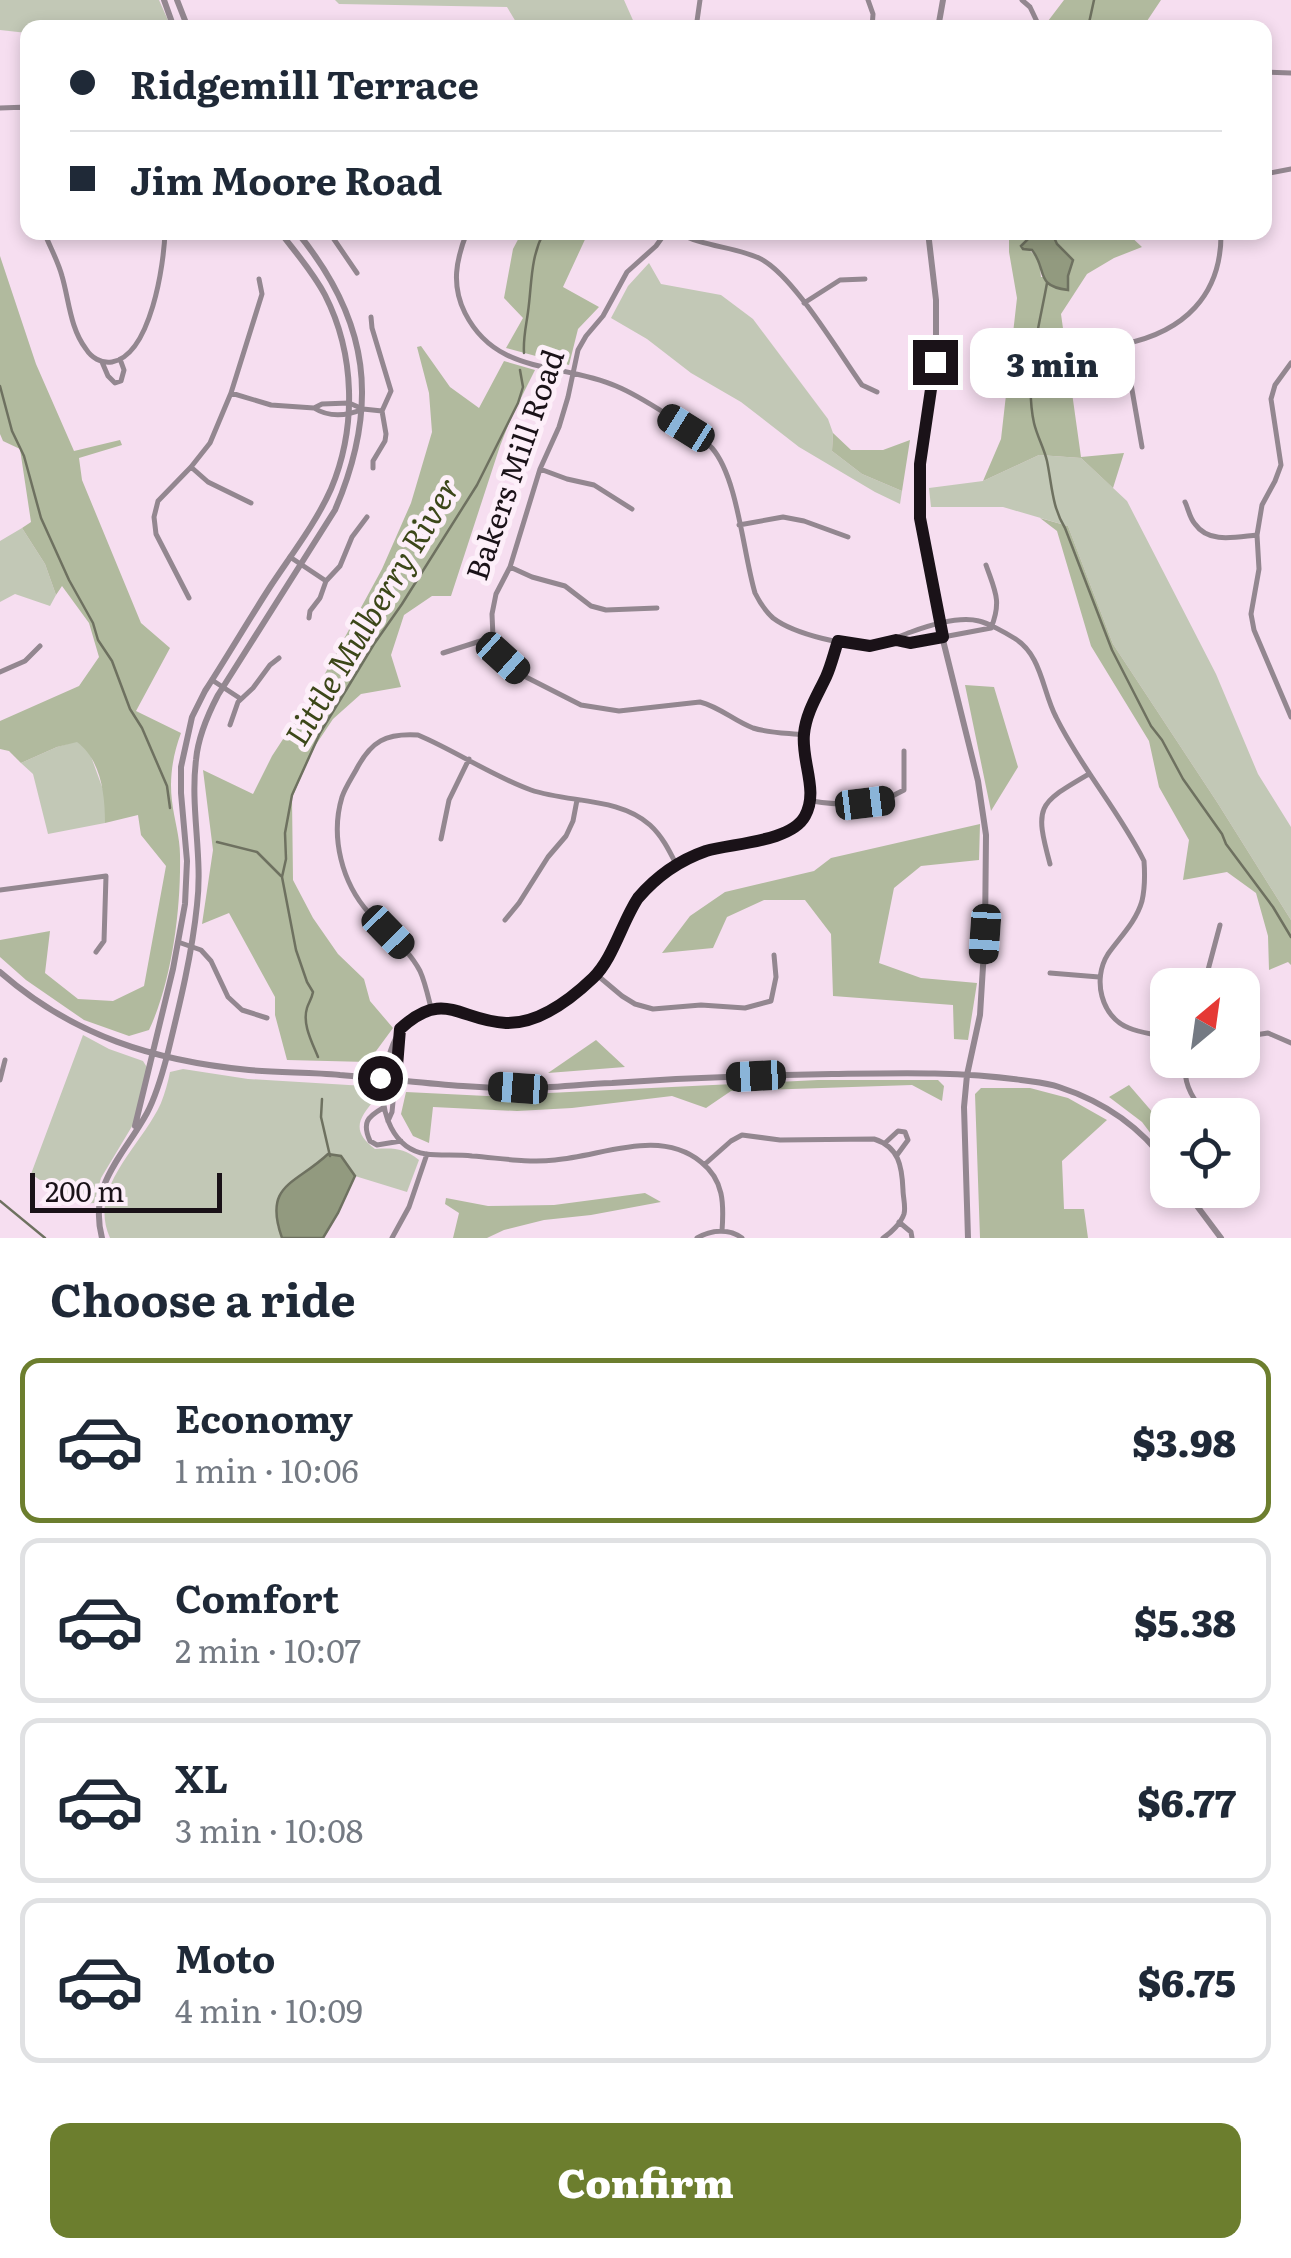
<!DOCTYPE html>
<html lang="en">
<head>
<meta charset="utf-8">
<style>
	:root { --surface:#fff; --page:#f2f2f3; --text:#1f2937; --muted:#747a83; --line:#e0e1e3; --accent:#6c7e2e }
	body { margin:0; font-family:Literata,serif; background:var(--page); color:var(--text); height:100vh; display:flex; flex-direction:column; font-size:38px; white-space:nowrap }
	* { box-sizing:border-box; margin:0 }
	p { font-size:32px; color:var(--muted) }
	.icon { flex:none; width:55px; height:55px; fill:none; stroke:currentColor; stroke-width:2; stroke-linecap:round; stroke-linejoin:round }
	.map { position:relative; height:1238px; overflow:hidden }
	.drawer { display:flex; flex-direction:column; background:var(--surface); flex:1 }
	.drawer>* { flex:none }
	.guide { position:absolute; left:20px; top:20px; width:1252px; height:220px; border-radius:20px; box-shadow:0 5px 15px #0003; display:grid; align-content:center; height:220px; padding:0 50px; background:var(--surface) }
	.needle { width:65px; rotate:29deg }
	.controls { position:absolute; left:1150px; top:968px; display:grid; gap:20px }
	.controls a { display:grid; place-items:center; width:110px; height:110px; border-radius:20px; background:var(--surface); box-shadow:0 5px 15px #0003; font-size:50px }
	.scale { position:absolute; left:30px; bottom:25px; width:192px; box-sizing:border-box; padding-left:10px; border:5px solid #1a1218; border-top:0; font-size:28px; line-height:35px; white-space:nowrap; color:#1a1218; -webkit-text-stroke:8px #fdeff9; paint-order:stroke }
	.end { position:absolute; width:45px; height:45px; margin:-22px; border:12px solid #1a1218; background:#fff; box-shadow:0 0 0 5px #fff }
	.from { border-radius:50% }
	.bubble { position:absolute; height:70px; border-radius:20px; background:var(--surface); box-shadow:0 5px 15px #0003; font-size:32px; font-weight:800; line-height:70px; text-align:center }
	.car { position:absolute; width:30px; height:60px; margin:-30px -15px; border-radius:12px; box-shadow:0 0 8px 2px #0007; background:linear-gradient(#222 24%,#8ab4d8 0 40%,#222 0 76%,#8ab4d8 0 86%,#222 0) }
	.guide b { display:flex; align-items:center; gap:35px; height:95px; font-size:38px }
	.guide b+b { border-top:2px solid var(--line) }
	.guide i { width:25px; height:25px; background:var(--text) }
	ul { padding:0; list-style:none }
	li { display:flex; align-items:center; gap:30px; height:165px; margin:0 20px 15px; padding:0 30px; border:5px solid var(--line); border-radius:20px }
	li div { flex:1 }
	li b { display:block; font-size:38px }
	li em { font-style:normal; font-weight:800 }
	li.active { border-color:var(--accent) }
	li>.icon { width:90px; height:90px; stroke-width:1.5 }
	h2 { padding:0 50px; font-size:45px; line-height:120px }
	.cta { display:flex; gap:20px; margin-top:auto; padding:20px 50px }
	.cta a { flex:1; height:115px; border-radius:20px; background:var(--accent); color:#fff; font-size:40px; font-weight:800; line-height:115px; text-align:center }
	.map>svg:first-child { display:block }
	.green { fill:#c2c8b6 }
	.forest { fill:#b1ba9e }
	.water { fill:#929a7f; stroke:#6e7160; stroke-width:2.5 }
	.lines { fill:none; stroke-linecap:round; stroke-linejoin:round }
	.stream { stroke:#6e7160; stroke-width:2.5 }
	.minor { stroke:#938790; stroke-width:5 }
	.tertiary { stroke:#938790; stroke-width:6 }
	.route { stroke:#1a1218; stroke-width:12 }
	.labels { text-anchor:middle; stroke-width:10; stroke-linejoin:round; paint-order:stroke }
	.street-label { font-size:30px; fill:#1a1218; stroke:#fdeff9 }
	.water-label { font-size:32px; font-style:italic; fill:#3c4719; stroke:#fdeff9 }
</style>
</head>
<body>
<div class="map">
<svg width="1291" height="1238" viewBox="0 0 1291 1238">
	<rect width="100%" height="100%" fill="#f6def0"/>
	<!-- green -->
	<path class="green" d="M0,0h159l12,27 -143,1 -1,5 -27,-3z
		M335,0h289l12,27h-117l-12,-20 -168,-3z
		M649,263l12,21 60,11 32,24 75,100 5,14 -1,18 30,23 40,17 -2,13 -25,-12 -76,-45 -58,-45 -50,-29 -44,-34 -36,-21 17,-32z
		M1039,455l42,3 46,43 89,173 42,100 33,53v93l-74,-118 -104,-158 -45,-118 -65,-19h-72l-2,-19 54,-7z
		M22,528l23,36 11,31 -6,11 -35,-12 -15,8v-61z
		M77,741l12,10 16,44v28l-57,11 -15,-60 -12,-11 36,-16z
		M83,1035l26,14 34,12 5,8 -11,49 -36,60 -7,25 -13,1 -17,-7 -1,-4 -15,-13h-8l-9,-6z
		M183,1069l65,10 117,7 9,3 2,9c-18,21 -25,33 -1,51 19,-1 29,-1 44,11l-12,32 -52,-16 -14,-20 -13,-2 -17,16 -22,14 -12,41 5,13h-172c-23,-51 32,-92 51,-135 4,-10 7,-21 9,-31z"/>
	<!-- forest -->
	<path class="forest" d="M1064,0h97l-18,27h-52l1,-3 -9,4 -37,-1 -1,-2z
		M522,232l66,1 -25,54 36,20 -21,22 -9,36 -63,-17 17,-30 -19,-20 9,-49z
		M1009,233h25l-6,16 11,10 2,18 27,-1 5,-16 -16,-16 -5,-11h18l2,3 55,-3 15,14 -28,11 -27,16 -26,40 20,143 43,-4 -11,35 -32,-30 -42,-3 -56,26 18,-42 16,-141 -8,-46z
		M0,256l36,108 38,87 46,-11 2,5 -43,13 3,22 59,143 29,25 -34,63 45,22c-8,21 -12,45 -9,68 2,18 8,36 8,54 1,54 -8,126 -31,175l-20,6 -45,-16 -58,-40 -26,-23v-17l50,-9 -5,42 33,26 35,2 31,-15 22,-120 -25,-31 -3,-20 -33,8c0,-29 -4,-63 -28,-81l-20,5 -36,16 -12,-12 -9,-2v-28l79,-35 20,-29 -10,-34 -27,-37 -6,9 -11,-31 -23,-36 9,-6 -11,-73 -17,-8 -3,-7z
		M421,346l29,41 29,21 25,-47 31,9 -24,48 -11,28 -49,150h-19l-28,19 -13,40 10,32 -40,7 -28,25 -20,30 -21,49 1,82 20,38 25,36 26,25 6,22 23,27 -25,34 -81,-2 -12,-45v-18l-46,-84 -27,11 11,-74 -10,-80 50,24 19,-38 49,-75 61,-112 29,-66 21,-71 -3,-39 -12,-46z
		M833,433l18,17h32l27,-10 -8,51 -40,-17 -30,-23z
		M1040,518l28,8 45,118 104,158 74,118v45l-3,-3 -19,8 -1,-34 -12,-43 -29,-21 -44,8 6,-40 -30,-53 -10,-46 -58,-95 -34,-115z
		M965,685l29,2 24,80 -27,44z
		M980,824l-1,36 -58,6 -27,22 -15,75 42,15 56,5 -9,57 -14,-1 -1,-34 -120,-9 -2,-62 -26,-34h-41l-37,17 -14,31 -51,5 28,-37 35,-24 89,-21 17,-13z
		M596,1040l29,27 -77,6z
		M818,1080h120l6,6 -2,15 -30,-16 -181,6 -25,17 -34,-12 -100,12 -55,3 -84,-4 -4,36 -16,-7 -12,-22 5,-22 81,4z
		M1129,1085l38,44v26l-25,-33 -33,-25z
		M981,1088h49l38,10 39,22 -45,41 2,48h20l4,29h-108l-5,-144z
		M645,1193l16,9 -70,13 -47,5 -40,10 -17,8h-34l6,-25 -14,-9 1,-6 42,8 66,-1z"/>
	<!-- water -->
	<path class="water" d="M1034,233h18l5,11 16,16 -5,16v14c-34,-4 -20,-20 -36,-40l-9,-1 -2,-3z
		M328,1154l13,2 14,20 -17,37 -15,25h-41c-19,-54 13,-53 46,-84z"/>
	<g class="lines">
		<!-- stream -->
		<path class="stream" d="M1089,23l5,-23
			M1047,283c-8,45 -23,95 -13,140 3,13 10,25 13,38 5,24 5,46 18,67l47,122 39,76 11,14 21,39 39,55 4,10 47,63 18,30
			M524,353c-1,-15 2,-26 4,-41 4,-28 2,-54 16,-80
			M0,386l12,45 12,25 17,62 28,62 24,43 5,17 14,21 18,48 12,19 25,58 3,22
			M217,842l40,10 24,24
			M318,1057c-6,-15 -16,-33 -11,-49 2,-6 5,-10 6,-16l-6,-10 -11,-32 -14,-73 4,-18 -1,-26 7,-38 28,-62 54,-89 28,-40 75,-119 41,-82 5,-16 -3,-17
			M322,1099l-1,18 9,39
			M0,1201l45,37"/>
		<!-- minor -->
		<path class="minor" d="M868,0l5,14 -1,14
			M1022,0l8,7 10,21
			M696,28l4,-28
			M1265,72l26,1
			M23,107l5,82
			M0,108l28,-1
			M1265,174l26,-5
			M44,232c6,15 14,29 18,44 7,24 8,52 24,73 5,8 15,15 26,13 39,-7 52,-98 53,-130
			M329,232l28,41
			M467,232c-11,28 -16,53 -2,81 32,63 95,49 151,73 22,9 80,45 96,62 26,30 31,105 43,145 5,10 10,18 18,25 21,16 77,30 103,26 13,-2 23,-8 35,-12 19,-7 49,-16 68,-11 9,2 27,12 35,17 28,17 28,52 42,79 25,51 63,94 88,144 1,14 1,27 -2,40 -6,21 -22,36 -34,53 -16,25 -7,63 21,74 12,5 26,6 39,10
			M666,232l-10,14 -29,26 -24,44 -17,20 -8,14 -10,47 -9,30 -19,42 -30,98 -14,27 -4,20 1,23 10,21 17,16 61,31 38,6 81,-9c20,5 34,19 53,26 16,5 34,5 51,7
			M677,232c26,15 55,14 82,26 33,15 80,95 103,127l15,7
			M804,303l36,-23 25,-1
			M371,317l1,11 19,63 -9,20 4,23 -1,7 -12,20v7
			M102,362l6,14 7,7 6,-2 3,-11 -4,-11
			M1291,363l-16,22 -4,14 10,66 -6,16 -13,24 -5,30 2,34 -8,45 3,16 37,87
			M231,393l40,12 43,3
			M349,403l14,6c-16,7 -33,9 -49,-1l8,-4z
			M363,409l19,2
			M1142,447l-18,-103c59,-12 98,-48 97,-112
			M191,467l17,15 43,21
			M540,469l27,10 27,6 38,24
			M1185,502c3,6 5,17 10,22 14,20 41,13 62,11
			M739,525l44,-8 21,4 44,16
			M290,557l36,24
			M986,565c9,26 16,36 5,63
			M510,567l22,10 33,9 26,20 15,4 51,-2
			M189,598l-33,-64 -2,-17 4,-16 33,-34 19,-24 21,-50 31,-99 -3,-15
			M309,618l1,-7 10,-13 6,-17 14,-15 12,-29 15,-20
			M899,641l12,2 80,-15
			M443,653l50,-16
			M0,672l25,-11 15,-15
			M212,680l29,19
			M230,725l8,-23 15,-14 17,-23 9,-7
			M812,801c32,5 63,6 92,-11v-39
			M441,839l8,-39 20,-41
			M1050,864c-16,-59 -12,-60 39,-90
			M0,890l106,-14 -2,65 -8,11
			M505,920l14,-17 29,-46 18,-21 7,-15 4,-21
			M178,942l23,8 10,11 17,36 14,13 25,8
			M1050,973l49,4
			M597,975l25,21 13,8 18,5 48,-4 44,3 26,-7 5,-24 -2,-22
			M1204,985l16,-60
			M431,1008c-3,-12 -6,-26 -11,-37 -12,-23 -34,-39 -51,-58 -27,-30 -39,-76 -27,-116 3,-9 9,-18 14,-27 15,-29 30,-37 62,-35 38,16 74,41 113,55 38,13 88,7 119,35 12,11 19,25 26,39
			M1242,1037l26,-4 23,10
			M1186,1060c-4,22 6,40 22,55
			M0,1080l5,-20
			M383,1108c-16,9 -21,15 -13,33l7,4 24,-4
			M388,1121l4,-9 8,-81
			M885,1143l13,-12 7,1 3,8 -11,15
			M705,1164l26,-23 11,-6 38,5 94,-1c25,8 28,27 29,51 0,7 3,17 1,24 -3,9 -13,19 -21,24
			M899,1222l12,10 1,6
			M722,1231c2,-27 2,-51 -21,-69 -42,-34 -98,-6 -146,-2 -29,3 -55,-2 -83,-4 -15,-2 -31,0 -46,-2 -33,-5 -46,-42 -42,-70 4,-43 22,-85 73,-75 10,2 19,9 29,11 22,6 46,2 66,-9 15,-9 37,-25 47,-39 15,-23 24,-51 39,-74 18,-21 42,-39 68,-47 27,-9 85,-9 99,-35 14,-25 -3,-55 -1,-82 2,-21 13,-38 22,-57 5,-11 8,-24 12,-36
			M392,1238l17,-31 18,-53
			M697,1238c14,-8 32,-10 45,0"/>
		<!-- tertiary -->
		<path class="tertiary" d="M164,0l10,28
			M177,0l11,28
			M938,28l5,-28
			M928,232l8,68v37l-3,49 -13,78v54l19,106 39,157 8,54 -1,99 -5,81 -13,60 -3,32 4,131
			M0,972c73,64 155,89 249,98 30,3 61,2 91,5 60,4 122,14 182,13 30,0 60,-4 90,-5 73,-5 147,-8 220,-9 63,-1 127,-3 189,6 13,2 26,3 38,7 43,14 82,40 109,78
			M135,1126l38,-157 12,-65 2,-43 -6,-68v-26l11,-50 13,-26c22,-34 43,-70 65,-104 21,-32 46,-64 61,-98 26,-62 24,-135 -6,-194 -12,-23 -29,-42 -45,-63
			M1185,1190l36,48
			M102,1238c-14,-54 21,-81 45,-125 9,-17 15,-38 20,-57 12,-49 25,-101 30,-151 6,-48 -7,-97 -1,-145 2,-23 11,-44 22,-65l117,-185c45,-105 35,-189 -38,-278"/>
	</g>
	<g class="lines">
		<!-- route -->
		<path class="route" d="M380,1078l16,1 4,-50c44,-41 60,-8 106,-6 33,1 64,-23 87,-45 20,-19 29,-56 45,-80 18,-21 42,-38 68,-47 27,-8 85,-9 99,-35 14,-25 -4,-55 -1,-82 2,-21 13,-38 22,-57 5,-11 8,-24 12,-36l32,5 26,-6 14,3 33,-6 -23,-119v-54l15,-102"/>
	</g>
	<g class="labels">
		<!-- street labels -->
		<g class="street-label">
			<text transform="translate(516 465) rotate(-71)" y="10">Bakers Mill Road</text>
		</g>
		<!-- water labels -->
		<g class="water-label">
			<text transform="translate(373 612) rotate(-59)" y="11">Little Mulberry River</text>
		</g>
	</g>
</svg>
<div class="controls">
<a><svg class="needle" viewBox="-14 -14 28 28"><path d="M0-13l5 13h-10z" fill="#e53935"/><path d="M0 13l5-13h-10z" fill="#747a83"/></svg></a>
<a><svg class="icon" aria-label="locate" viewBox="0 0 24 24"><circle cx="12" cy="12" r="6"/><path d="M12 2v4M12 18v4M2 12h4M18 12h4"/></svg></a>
</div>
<div class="scale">200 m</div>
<i class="end from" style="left:380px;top:1078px"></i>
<i class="end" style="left:935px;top:362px"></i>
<div class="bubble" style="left:970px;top:328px;width:165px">3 min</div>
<i class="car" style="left:686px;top:428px;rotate:302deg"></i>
<i class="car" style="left:503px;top:658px;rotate:132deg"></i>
<i class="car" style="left:865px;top:803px;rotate:83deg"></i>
<i class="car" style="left:388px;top:932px;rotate:136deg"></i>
<i class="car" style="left:985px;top:934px;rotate:184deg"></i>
<i class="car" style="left:756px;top:1076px;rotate:267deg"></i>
<i class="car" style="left:518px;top:1088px;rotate:274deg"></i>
<div class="guide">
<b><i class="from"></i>Ridgemill Terrace</b>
<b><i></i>Jim Moore Road</b>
</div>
</div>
<section class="drawer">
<h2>Choose a ride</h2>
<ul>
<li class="active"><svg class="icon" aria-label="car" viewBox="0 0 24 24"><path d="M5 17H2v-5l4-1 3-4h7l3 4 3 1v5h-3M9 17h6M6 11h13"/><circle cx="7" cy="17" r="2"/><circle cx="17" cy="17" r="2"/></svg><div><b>Economy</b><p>1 min · 10:06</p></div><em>$3.98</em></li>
<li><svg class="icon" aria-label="car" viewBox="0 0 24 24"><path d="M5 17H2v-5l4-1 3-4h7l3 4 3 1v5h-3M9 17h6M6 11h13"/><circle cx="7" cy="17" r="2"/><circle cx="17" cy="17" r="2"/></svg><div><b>Comfort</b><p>2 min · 10:07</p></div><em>$5.38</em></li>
<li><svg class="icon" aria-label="car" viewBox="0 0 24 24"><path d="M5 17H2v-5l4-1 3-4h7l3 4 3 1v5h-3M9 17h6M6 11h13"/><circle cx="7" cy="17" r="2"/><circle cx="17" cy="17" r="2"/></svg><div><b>XL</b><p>3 min · 10:08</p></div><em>$6.77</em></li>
<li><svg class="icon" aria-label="car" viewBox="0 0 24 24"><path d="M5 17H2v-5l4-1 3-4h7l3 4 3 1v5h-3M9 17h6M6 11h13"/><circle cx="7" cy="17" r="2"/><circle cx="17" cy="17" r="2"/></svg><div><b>Moto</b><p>4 min · 10:09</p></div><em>$6.75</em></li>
</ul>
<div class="cta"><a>Confirm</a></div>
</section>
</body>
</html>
